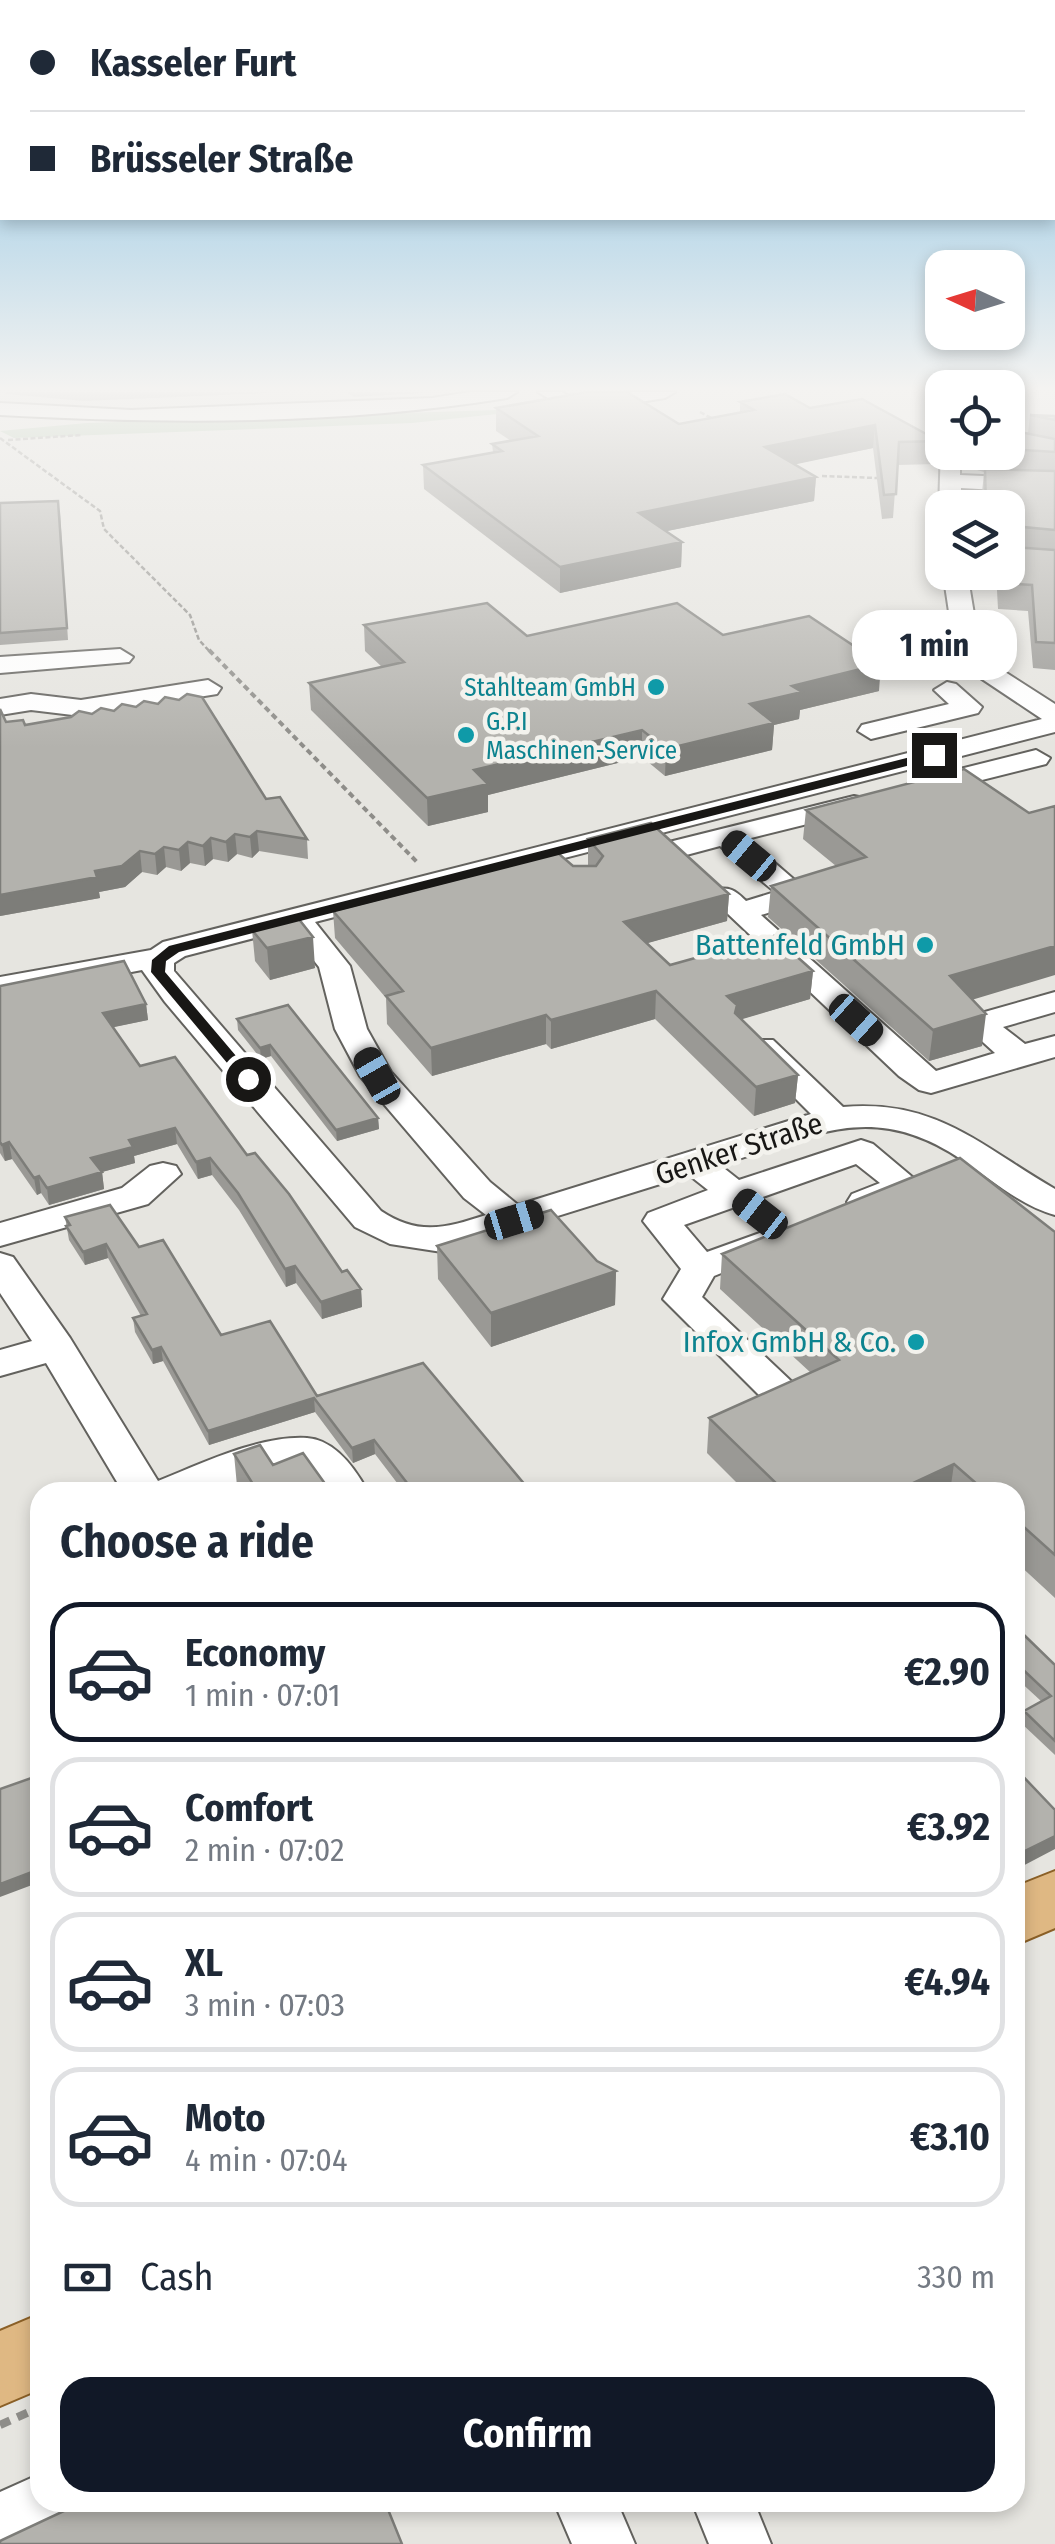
<!DOCTYPE html>
<html lang="en">
<head>
<meta charset="utf-8">
<style>
	:root { --surface:#fff; --page:#f2f2f3; --text:#1f2937; --muted:#747a83; --line:#e0e1e3; --accent:#111827 }
	body { margin:0; font-family:"Fira Sans Condensed",sans-serif; background:var(--page); color:var(--text); height:100vh; display:flex; flex-direction:column; font-size:38px; white-space:nowrap }
	* { box-sizing:border-box; margin:0 }
	p { font-size:32px; color:var(--muted) }
	.icon { flex:none; width:55px; height:55px; fill:none; stroke:currentColor; stroke-width:2; stroke-linecap:round; stroke-linejoin:round }
	.map { position:relative; flex:1; overflow:hidden }
	.side { position:absolute; left:30px; top:1482px; width:995px; height:1030px; display:flex; flex-direction:column; background:var(--surface); border-radius:30px; box-shadow:0 5px 15px #0003 }
	.side>* { flex:none }
	.banner { position:absolute; left:0px; top:0px; width:1055px; height:220px; box-shadow:0 5px 15px #0003; display:grid; align-content:center; height:220px; padding:0 30px; background:var(--surface) }
	.needle { width:65px; rotate:274deg }
	.controls { position:absolute; left:925px; top:250px; display:grid; gap:20px }
	.controls a { display:grid; place-items:center; width:100px; height:100px; border-radius:20px; background:var(--surface); box-shadow:0 5px 15px #0003; font-size:50px }
	.end { position:absolute; width:45px; height:45px; margin:-22px; border:12px solid #181715; background:#fff; box-shadow:0 0 0 5px #fff }
	.from { border-radius:50% }
	.bubble { position:absolute; height:70px; border-radius:30px; background:var(--surface); box-shadow:0 5px 15px #0003; font-size:32px; font-weight:700; line-height:70px; text-align:center }
	.car { position:absolute; width:30px; height:60px; margin:-30px -15px; border-radius:12px; box-shadow:0 0 8px 2px #0007; background:linear-gradient(#222 24%,#8ab4d8 0 40%,#222 0 76%,#8ab4d8 0 86%,#222 0) }
	.banner b { display:flex; align-items:center; gap:35px; height:95px; font-size:38px }
	.banner b+b { border-top:2px solid var(--line) }
	.banner i { width:25px; height:25px; background:var(--text) }
	ul { padding:0; list-style:none }
	li { display:flex; align-items:center; gap:30px; height:140px; margin:0 20px 15px; padding:0 10px; border:5px solid var(--line); border-radius:30px }
	li div { flex:1 }
	li b { display:block; font-size:38px }
	li em { font-style:normal; font-weight:700 }
	li.current { border-color:var(--accent) }
	li>.icon { width:90px; height:90px; stroke-width:1.5 }
	h2 { padding:0 30px; font-size:45px; line-height:120px }
	.pay { display:flex; align-items:center; gap:25px; height:110px; padding:0 30px; font-size:38px }
	.pay p { margin-inline-start:auto }
	.primary-button { display:flex; gap:20px; margin-top:auto; padding:20px 30px }
	.primary-button a { flex:1; height:115px; border-radius:30px; background:var(--accent); color:#fff; font-size:40px; font-weight:700; line-height:115px; text-align:center }
	.map>svg:first-child { display:block }
	.green { fill:#a7c2a3 }
	.lines { fill:none; stroke-linecap:round; stroke-linejoin:round }
	.minor-casing { stroke:#63625e; stroke-width:4 }
	.major-casing { stroke:#8b6027; stroke-width:4 }
	.path-far2 { stroke:#8e8d89; stroke-width:2.5; stroke-dasharray:5 2.5; stroke-linecap:butt }
	.path-far1 { stroke:#8e8d89; stroke-width:4; stroke-dasharray:6 4; stroke-linecap:butt }
	.path { stroke:#8e8d89; stroke-width:8; stroke-dasharray:11 8; stroke-linecap:butt }
	.minor { fill:#fff; fill-rule:evenodd }
	.major { fill:#dfb883; fill-rule:evenodd }
	.wall { fill:#9a9995 }
	.shaded-wall { fill:#7d7d79 }
	.building { fill:#b3b2ad; stroke:#7d7d79; stroke-width:2.5 }
	.route { fill:#181715 }
	.culture-dot { fill:#0f9aa8; stroke:#f3f2ed; stroke-width:4 }
	.labels { text-anchor:middle; stroke-width:9; stroke-linejoin:round; paint-order:stroke }
	.far-culture-label { font-size:25px; fill:#0d838f; stroke:#f3f2ed; text-anchor:end }
	.culture-label { font-size:30px; fill:#0d838f; stroke:#f3f2ed; text-anchor:end }
	.street-label { font-size:30px; fill:#181715; stroke:#f3f2ed }
</style>
</head>
<body>
<div class="map">
<svg width="1055" height="2544" viewBox="0 0 1055 2544">
	<rect width="100%" height="100%" fill="#e6e5e0"/>
	<!-- green -->
	<path class="green" d="M497,410v4l-85,9 -398,15 -14,-7 87,-8z"/>
	<g class="lines">
		<defs>
			<path id="minor" d="M470,392h47l-10,6c-165,27 -341,26 -507,17v-12l131,7 301,-12z
				M538,392h24l15,9 52,-9h46l-10,6 -93,15z
				M932,392h10v7l-7,-2z
				M941,447l1,5h18v23l72,3 11,7 -11,7 -71,-4v20h-19v5l-3,-5z
				M943,572h24l13,78 14,15 61,39v28l-740,190 35,44 17,63 24,43 99,110 28,23 293,-91 -67,-67 5,-7h24l70,67c94,-8 137,39 212,82v26c-34,-9 -64,-36 -93,-55 -90,-61 -148,-24 -242,5l19,15 122,-40 12,4 50,42c-12,18 -51,29 -71,24l-5,-8 5,-8 28,-11 -24,-19 -172,61 23,27 61,-22 13,3 5,8 -5,8 -67,27 -12,21 91,86 6,9 -6,9 -14,4 -14,-4 -102,-102 18,-30 -38,-48 5,-8 60,-23 -19,-15 -247,77 -52,-8 -35,-17 -190,-225 -23,-32 -142,27v-20l151,-27 12,-8 879,-223 -66,-44 -21,-23zM289,929l30,38 16,62 25,47 104,122 22,17c-40,13 -68,21 -105,-4l-207,-240v-8l11,-7z
				M120,649l13,8 -4,5 -129,11v-16z
				M208,680l13,8 -4,6 -136,22 -50,-6 -31,5v-16l31,-5 50,6z
				M947,682l9,2 26,23 -4,6 -107,26 -13,-8 4,-6 87,-21 -15,-14z
				M1036,750l14,8 -4,6 -124,31 -14,-8 4,-6z
				M854,796l10,2 4,6 -4,6 -117,29 65,56 -4,6 -47,14 175,156 59,-18 -32,-29 4,-7 88,-25v20l-52,15 22,17 30,-8v21l-124,36 -12,-3 -20,-14 -190,-180 4,-6c16,-4 22,0 33,11l29,-9 -55,-46 -45,12 -10,-3 -5,-6 5,-6z
				M163,1163l13,3 5,8 -33,30 -148,42v-23l122,-35 28,-22z
				M0,1253l13,4 57,81 88,143c43,-17 102,-46 149,-43 29,2 49,32 61,54h-42l-10,-14 -16,-11 -43,7 -46,18h-88l-77,-129 -46,13v-26l32,-9 -32,-48z
				M40,2474v28h38l-9,22 -43,20h-26v-52z
				M554,2502h63l18,42h-63z
				M692,2502h62l17,42h-62z"/>
			<path id="major" d="M1055,1871v57l-40,17v-58z
				M40,2314v75l-40,17v-75z"/>
		</defs>
		<!-- minor casing -->
		<use href="#minor" class="minor-casing"/>
		<!-- major casing -->
		<use href="#major" class="major-casing"/>
		<!-- path-far2 -->
		<path class="path-far2" d="M700,412l15,8
			M0,438l100,73 4,18 86,86 9,25 12,13
			M8,440l73,-5
			M822,476l55,2"/>
		<!-- path-far1 -->
		<path class="path-far1" d="M209,650l208,212"/>
		<!-- path -->
		<path class="path" d="M0,2425l29,-13"/>
		<!-- minor -->
		<use href="#minor" class="minor"/>
		<!-- major -->
		<use href="#major" class="major"/>
	</g>
	<!-- wall -->
	<path class="wall" d="M3,392h287l-206,9 -77,-7z
		M346,392h92l-84,5z
		M740,402l70,6 129,33 -2,23 -40,1 -4,53 -11,1 -9,-71 -79,16 22,13 -2,24 -147,30 15,11 -1,25 -121,26 -136,-104 -1,-24 70,-13 -1,-8 19,-3 -15,-10v-23l183,16 61,-12z
		M1008,414l2,16 18,3 2,-18 25,1v254l-22,-2 -5,-57 -30,-2 -2,-37h12v-64h-26v-15l2,-21 -7,-2v-18h31z
		M0,503l60,9 8,128 -68,5z
		M364,625l163,11 196,-1 156,56 -79,19 -1,9 -25,6 -2,25 -107,26 -23,-19 -154,38v17l-60,14 -117,-116 -2,-27 73,-16 -17,-16z
		M0,709l6,13 19,3 241,74 41,40 1,20 -49,-8 -7,7 -15,-4 -9,8 -15,-3 -8,7 -15,-3 -9,8 -15,-4 -9,8 -15,-3 -17,15 -26,5 1,6 -100,18z
		M964,769l8,231 10,46 -53,15 -161,-144 3,-31 65,-20 -33,-27 3,-29z
		M588,839l141,55 -2,27 -80,22 23,22 143,6 -3,28 -69,20 57,56 -3,28 -41,13 -99,-97 -104,30 -5,-5 -114,32 -45,-52 -1,-26 -51,-60 -2,-27 240,-45h15z
		M252,930l63,38 -45,12 -15,-19z
		M0,986l146,18 2,16 -35,7 27,39 107,89 95,117 19,17 1,18 -40,12 -26,-36 -10,4 -47,-77 -27,-35 -14,4 -21,-35 -43,12 1,7 -33,9 2,17 -55,16 -8,-12 -4,2 -25,-36 -7,2 -5,-8z
		M237,1019l141,99 1,11 -42,12 -66,-85 -10,3 -23,-29z
		M65,1217l74,30 82,88 96,61 214,96h-127l-29,-38 -22,9 -38,-51 -106,33 -46,-84 -10,3 -18,-32 -2,-14 8,-2 -33,-58 -23,7 -16,-25z
		M1055,1232v366l-40,-37v-69h-269l-39,-39 2,-35 102,-45 -91,-84 2,-35z
		M437,1246l160,15 19,10 -1,34 -124,42 -53,-68z
		M234,1454l39,11 58,27h-90l-4,-6z
		M1015,1638l40,27v90l-34,-32 3,-12 17,-10 -26,-24z"/>
	<!-- shaded-wall -->
	<path class="shaded-wall" d="M875,425l-2,23 -109,23 1,-24z
		M816,477l-2,24 -176,36 1,-24z
		M682,542l-1,25 -121,26v-26z
		M881,664l-2,27 -79,19 -1,9 -25,6 -2,25 -107,26 1,-27 84,-45 42,-18z
		M642,730v27l-154,38v17l-60,14 -1,-28 47,-28z
		M257,831l2,20 -7,7 -2,-21z
		M235,834l2,20 -9,8 -2,-20z
		M211,838l2,21 -8,7 -2,-20z
		M188,842l2,21 -9,8 -2,-21z
		M164,847l2,20 -9,8 -2,-21z
		M140,851l2,21 -17,15 -26,5 1,6 -100,18v-21l95,-24z
		M729,894l-2,27 -104,29 1,-28z
		M313,937l2,31 -45,12 -3,-32z
		M1055,946v29l-110,33 5,-32z
		M813,971l-3,28 -74,22 -9,-25z
		M656,991l-1,28 -104,30v-29z
		M146,1004l2,16 -43,9 -2,-16z
		M986,1014l-4,32 -53,15 4,-31z
		M546,1015v29l-114,32 -1,-28z
		M270,1045l1,11 -10,3 -1,-11z
		M798,1075l-3,28 -41,13 2,-29z
		M378,1118l1,11 -42,12 -1,-11z
		M175,1128l2,16 -43,12 1,7 -33,9 2,17 -55,16 -2,-17 44,-30 38,-18z
		M9,1142l3,17 -7,2 -3,-16z
		M210,1158l2,17 -14,4 -2,-17z
		M39,1176l2,17 -4,2 -3,-17z
		M106,1244l2,14 -23,7 -2,-13z
		M295,1266l1,17 -10,4 -1,-18z
		M616,1271l-1,34 -124,42v-34z
		M361,1289l1,18 -40,12 -1,-17z
		M161,1347l2,14 -10,3 -1,-14z
		M314,1398l1,14 -106,33 -1,-14z
		M374,1440l1,14 -22,9 -1,-15z
		M954,1464l-4,28h-56z
		M1055,1836v13l-40,21v-14z
		M40,1869v13l-40,15v-13z"/>
	<!-- building -->
	<path class="building" d="M587,392h40l52,32 75,-14 -14,-8 45,-8 25,14 52,-9 77,42 -40,1 -3,52 -12,1 -9,-70 -110,22 51,30 -177,36 43,29 -122,25 -137,-102 79,-14 -10,-7 46,-8 -42,-28z
		M1008,414l2,16 45,9v13l-47,-3z
		M1030,415l25,1v4z
		M985,469l70,2v59l-43,-4 -4,4v14l3,3 44,3v93l-19,-1 -4,-57 -30,-2 -1,-11h7v-64h-22z
		M58,501l9,127 -67,5v-130z
		M487,603l40,33 150,-33 46,32 86,-19 72,48 -89,22 10,6 -52,12 24,19 -108,26 -24,-19 -168,40 14,14 -61,14 -118,-115 95,-21 -40,-37z
		M187,694l15,3 64,102 14,-2 27,42 -50,-8 -7,6 -15,-3 -9,8 -15,-4 -8,8 -15,-4 -9,8 -15,-3 -9,7 -15,-3 -18,15 -27,5 2,6 -97,18v-186l6,13 17,-2 2,5 46,-8 8,-6 13,3 9,-6 13,3 8,-7 14,3 8,-6 14,3 7,-7 14,3z
		M964,769l65,44 26,-7v140l-105,30 36,38 -53,16 -162,-144 95,-29 -60,-47z
		M651,823l78,71 -105,28 46,43 104,-29 39,35 -86,25 10,9 -2,8 63,62 -42,12 -100,-96 -105,29 -5,-5 -115,33 -45,-52 17,-5 -70,-80 225,-58 15,13h23l7,-10 -15,-17z
		M298,918l15,19 -46,11 -15,-18z
		M124,961l22,43 -43,9 37,53 35,-9 72,98 8,-2 34,41 53,78 5,-2 14,19 -40,13 -26,-36 -10,3 -47,-76 -28,-35 -14,4 -21,-34 -46,12 4,7 -42,11 11,14 -55,16 -8,-12 -5,2 -25,-36 -7,3 -2,-3v-156z
		M288,1005l90,113 -42,12 -66,-85 -10,3 -23,-29z
		M960,1158l95,74v323l-40,-36v-27h-29l-32,-28 -60,28h-109l-76,-74 130,-58 -117,-106z
		M110,1205l29,42 24,-7 58,95 49,-14 47,75 106,-33 108,129h-117l-40,-52 -22,8 -38,-50 -106,33 -47,-84 -9,3 -19,-32 14,-4 -41,-70 -23,8 -17,-26 4,-1 -5,-8z
		M551,1210l46,51 19,10 -125,42 -54,-67z
		M260,1445l13,20 30,-12 28,39h-73l-24,-38z
		M1023,1634l32,31v76l-31,-30 27,-15 -36,-34v-24z
		M1015,1768l40,42v26l-40,20z
		M40,1775v94l-40,15v-95z
		M83,2502h302l17,42h-402v-3z"/>
	<!-- sky -->
	<linearGradient id="sky" x2="0" y2="1"><stop stop-color="#78bae0"/><stop offset="0.52" stop-color="#f4f3f1"/><stop offset="1" stop-color="#f4f3f1" stop-opacity="0"/></linearGradient>
	<rect width="1055" height="748" fill="url(#sky)"/>
	<!-- route -->
	<path class="route" d="M934,751l4,7 -759,194 -13,9 -1,11 88,104v6h-10l-92,-110 1,-12 17,-14z"/>
	<!-- markers -->
	<g class="culture-dot">
		<circle cx="656" cy="687" r="10"/>
		<circle cx="466" cy="735" r="10"/>
		<circle cx="925" cy="945" r="10"/>
		<circle cx="916" cy="1342" r="10"/>
	</g>
	<g class="labels">
		<!-- far-culture labels -->
		<g class="far-culture-label">
			<text x="636" y="696">Stahlteam GmbH</text>
			<text x="486" y="730" text-anchor="start">G.P.I<tspan x="486" dy="29">Maschinen-Service</tspan></text>
		</g>
		<!-- culture labels -->
		<g class="culture-label">
			<text x="905" y="955">Battenfeld GmbH</text>
			<text x="896" y="1352">Infox GmbH &amp; Co.</text>
		</g>
		<!-- street labels -->
		<g class="street-label">
			<text transform="translate(739 1149) rotate(-18)" y="10">Genker Straße</text>
		</g>
	</g>
</svg>
<div class="controls">
<a><svg class="needle" viewBox="-14 -14 28 28"><path d="M0-13l5 13h-10z" fill="#e53935"/><path d="M0 13l5-13h-10z" fill="#747a83"/></svg></a>
<a><svg class="icon" aria-label="locate" viewBox="0 0 24 24"><circle cx="12" cy="12" r="6"/><path d="M12 2v4M12 18v4M2 12h4M18 12h4"/></svg></a>
<a><svg class="icon" aria-label="layers" viewBox="0 0 24 24"><path d="M12 4l9 5-9 5-9-5zM3 14l9 5 9-5"/></svg></a>
</div>
<i class="end from" style="left:248px;top:1079px"></i>
<i class="end" style="left:934px;top:755px"></i>
<div class="bubble" style="left:852px;top:610px;width:165px">1 min</div>
<i class="car" style="left:749px;top:856px;rotate:310deg"></i>
<i class="car" style="left:856px;top:1020px;rotate:132deg"></i>
<i class="car" style="left:377px;top:1076px;rotate:330deg"></i>
<i class="car" style="left:760px;top:1214px;rotate:308deg"></i>
<i class="car" style="left:514px;top:1220px;rotate:73deg"></i>
<div class="banner">
<b><i class="from"></i>Kasseler Furt</b>
<b><i></i>Brüsseler Straße</b>
</div>
<section class="side">
<h2>Choose a ride</h2>
<ul>
<li class="current"><svg class="icon" aria-label="car" viewBox="0 0 24 24"><path d="M5 17H2v-5l4-1 3-4h7l3 4 3 1v5h-3M9 17h6M6 11h13"/><circle cx="7" cy="17" r="2"/><circle cx="17" cy="17" r="2"/></svg><div><b>Economy</b><p>1 min · 07:01</p></div><em>€2.90</em></li>
<li><svg class="icon" aria-label="car" viewBox="0 0 24 24"><path d="M5 17H2v-5l4-1 3-4h7l3 4 3 1v5h-3M9 17h6M6 11h13"/><circle cx="7" cy="17" r="2"/><circle cx="17" cy="17" r="2"/></svg><div><b>Comfort</b><p>2 min · 07:02</p></div><em>€3.92</em></li>
<li><svg class="icon" aria-label="car" viewBox="0 0 24 24"><path d="M5 17H2v-5l4-1 3-4h7l3 4 3 1v5h-3M9 17h6M6 11h13"/><circle cx="7" cy="17" r="2"/><circle cx="17" cy="17" r="2"/></svg><div><b>XL</b><p>3 min · 07:03</p></div><em>€4.94</em></li>
<li><svg class="icon" aria-label="car" viewBox="0 0 24 24"><path d="M5 17H2v-5l4-1 3-4h7l3 4 3 1v5h-3M9 17h6M6 11h13"/><circle cx="7" cy="17" r="2"/><circle cx="17" cy="17" r="2"/></svg><div><b>Moto</b><p>4 min · 07:04</p></div><em>€3.10</em></li>
</ul>
<div class="pay"><svg class="icon" aria-label="cash" viewBox="0 0 24 24"><path d="M3 7h18v10H3z"/><circle cx="12" cy="12" r="2"/></svg>Cash<p>330 m</p></div>
<div class="primary-button"><a>Confirm</a></div>
</section>
</div>
</body>
</html>
